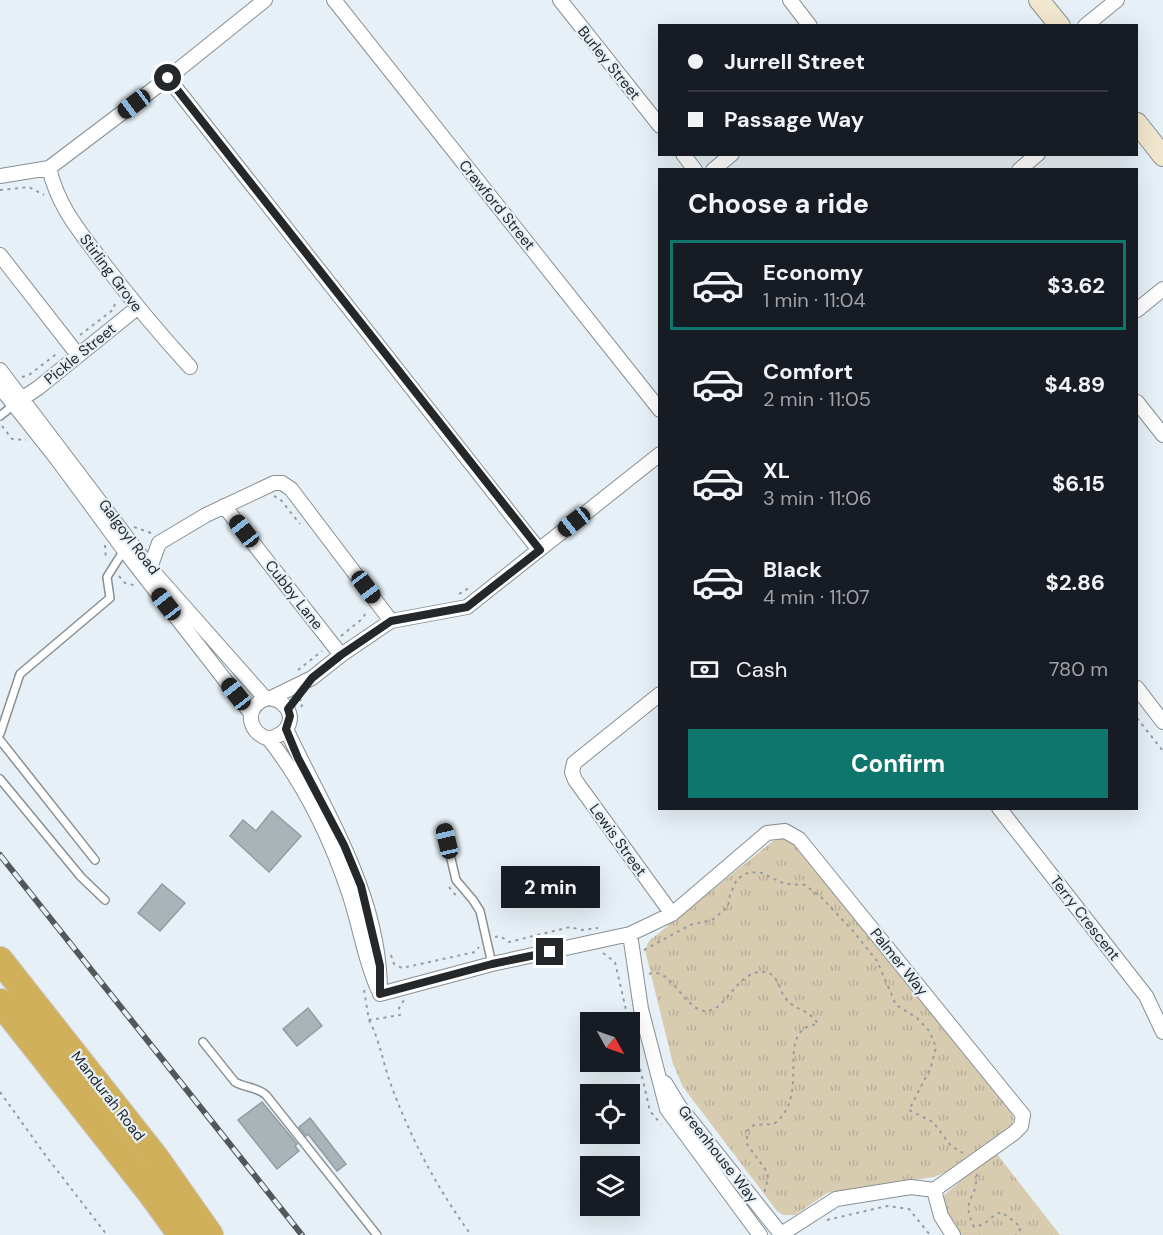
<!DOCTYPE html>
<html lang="en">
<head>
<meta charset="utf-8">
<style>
	:root { --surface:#171b24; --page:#20242c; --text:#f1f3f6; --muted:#9ea1a6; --line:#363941; --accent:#0f766e }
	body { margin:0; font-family:"DM Sans",sans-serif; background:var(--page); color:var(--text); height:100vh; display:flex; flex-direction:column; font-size:22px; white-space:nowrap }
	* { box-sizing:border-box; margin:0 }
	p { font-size:20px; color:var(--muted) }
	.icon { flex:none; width:33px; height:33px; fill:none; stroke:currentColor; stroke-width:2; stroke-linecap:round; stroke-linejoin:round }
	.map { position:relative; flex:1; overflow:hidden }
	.panel { position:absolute; left:658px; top:168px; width:480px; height:642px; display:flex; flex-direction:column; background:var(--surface); border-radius:0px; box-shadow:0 6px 24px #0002 }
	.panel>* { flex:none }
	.guide { position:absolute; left:658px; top:24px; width:480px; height:132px; border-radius:0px; box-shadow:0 6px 24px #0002; display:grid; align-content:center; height:132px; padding:0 30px; background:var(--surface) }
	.needle { width:39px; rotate:130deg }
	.buttons { position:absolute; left:580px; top:1012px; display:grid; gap:12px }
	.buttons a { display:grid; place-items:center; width:60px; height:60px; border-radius:0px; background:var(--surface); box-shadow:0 6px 24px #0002; font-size:30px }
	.end { position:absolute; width:27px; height:27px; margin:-14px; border:8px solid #24282a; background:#fff; box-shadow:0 0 0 3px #fff }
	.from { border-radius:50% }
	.bubble { position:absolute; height:42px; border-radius:0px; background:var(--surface); box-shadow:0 6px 24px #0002; font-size:20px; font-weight:700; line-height:42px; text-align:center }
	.car { position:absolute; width:18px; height:36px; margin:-18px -9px; border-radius:8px; box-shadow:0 0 4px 2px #0007; background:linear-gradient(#222 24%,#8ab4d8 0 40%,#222 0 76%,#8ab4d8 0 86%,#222 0) }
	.guide b { display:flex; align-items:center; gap:21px; height:57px; font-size:22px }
	.guide b+b { border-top:2px solid var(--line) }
	.guide i { width:15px; height:15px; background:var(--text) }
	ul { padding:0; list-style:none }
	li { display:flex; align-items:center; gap:18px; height:90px; margin:0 12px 9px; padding:0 18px; border:3px solid transparent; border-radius:0px }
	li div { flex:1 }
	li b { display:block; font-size:22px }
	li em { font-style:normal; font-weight:700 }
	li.current { border-color:var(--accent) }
	li>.icon { width:54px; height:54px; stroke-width:1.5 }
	h2 { padding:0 30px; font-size:27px; line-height:72px }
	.pay { display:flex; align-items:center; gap:15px; height:66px; padding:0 30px; font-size:22px }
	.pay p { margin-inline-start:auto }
	.action { display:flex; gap:12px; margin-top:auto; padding:12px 30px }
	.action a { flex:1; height:69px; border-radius:0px; background:var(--accent); color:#fff; font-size:24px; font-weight:700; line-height:69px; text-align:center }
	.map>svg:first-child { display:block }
	.park { fill:url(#park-tufts) }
	.building { fill:#a9b3b8; stroke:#939ca2; stroke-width:1.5 }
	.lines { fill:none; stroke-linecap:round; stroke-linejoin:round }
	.lane-casing { stroke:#879095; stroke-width:10 }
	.street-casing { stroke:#879095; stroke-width:16 }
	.secondary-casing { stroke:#879095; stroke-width:22 }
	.highway-casing { stroke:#cacbcc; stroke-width:28 }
	.path { stroke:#959da1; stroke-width:2; stroke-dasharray:3 4.5; stroke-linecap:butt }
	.lane { stroke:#fff; stroke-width:7 }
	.street { stroke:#fff; stroke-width:14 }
	.secondary { stroke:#f1e7ce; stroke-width:20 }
	.highway { stroke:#d1b05c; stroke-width:26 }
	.rail-casing { stroke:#53585b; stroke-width:6 }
	.rail { stroke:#e6f0f6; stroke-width:4; stroke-dasharray:11; stroke-linecap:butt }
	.route { stroke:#24282a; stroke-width:8 }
	.labels { text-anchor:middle; stroke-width:4.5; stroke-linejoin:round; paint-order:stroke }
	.street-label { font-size:15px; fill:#24282a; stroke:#e6f0f6 }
</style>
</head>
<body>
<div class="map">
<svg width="1163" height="1235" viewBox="0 0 1163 1235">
	<defs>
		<pattern id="park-tufts" width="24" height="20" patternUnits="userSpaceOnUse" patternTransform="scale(1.5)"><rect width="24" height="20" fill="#d8ccb0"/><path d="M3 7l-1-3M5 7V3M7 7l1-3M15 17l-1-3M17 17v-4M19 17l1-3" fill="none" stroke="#b9af98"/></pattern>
	</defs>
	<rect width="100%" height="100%" fill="#e6f0f6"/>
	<!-- park -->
	<path class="park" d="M784,838l11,7 216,264 3,10 -3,7 -65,46 -12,5 -107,16 -32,22h-12l-6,-4 -94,-124 -10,-23 -28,-114 4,-9 124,-100z
		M997,1154l63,81h-100l-12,-17 -6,-21 43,-37z"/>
	<!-- building -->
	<path class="building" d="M272,811l29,25 -32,36 -39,-36 13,-16 13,11z
		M162,884l23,19 -25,28 -22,-18z
		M308,1008l14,18 -25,20 -14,-17z
		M262,1102l35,42 -2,2 4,5 -22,18 -39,-49z
		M310,1118l36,46 -9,7 -29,-37 -2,2 -7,-9z"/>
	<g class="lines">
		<defs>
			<path id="lane" d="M0,416l16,-13
				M0,734l20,-60 90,-76 -3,-21 17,-27
				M0,740l95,120
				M0,779l81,98 24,23
				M444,829l12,51 17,20 7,11 12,53
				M203,1042l32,40c10,6 23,5 31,13l111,140"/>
			<path id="street" d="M334,0l326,410
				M560,0l100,126
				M790,0l20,26
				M1085,26l32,-26
				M168,78l371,472
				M683,154l12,16
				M49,168c9,38 29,61 52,92 28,37 57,72 89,107
				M713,170l19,-16
				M1019,170l19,-16
				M0,176l49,-8 119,-90 97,-78
				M0,255l78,100
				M1137,310l26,-21
				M0,370l150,198 115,130
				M0,387l57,72 67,91 126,162
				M23,398l15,-10 99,-80
				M1137,402l26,33
				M224,506l117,149
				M150,568l9,-25 47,-28 68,-32h8l9,6 100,132
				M1137,688l26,34
				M660,694l-86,69 -2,9 3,8 97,134
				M268,698c15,1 29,16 18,31 -5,6 -11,8 -17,10 -23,-7 -25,-34 -1,-41z
				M271,698l41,-20 29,-23 50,-34 76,-14 193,-153
				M286,729c40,85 95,168 94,265
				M269,739c35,45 62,100 80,154 11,32 15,65 29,96
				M999,808l147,188 17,36
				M630,934l11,75 26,100 93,126
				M380,994l112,-30 138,-30 42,-20 95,-81 18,-2 14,8 224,276 -2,11 -7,7 -80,57
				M665,1083l14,23 102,128
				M934,1190l7,26 12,19
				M780,1235l56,-36 75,-12 23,3"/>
			<path id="secondary" d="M1039,0l21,26
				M1137,123l26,33"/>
			<path id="highway" d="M0,960l156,198 54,77
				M0,1002l152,193 29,40"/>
		</defs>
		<!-- lane casing -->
		<use href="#lane" class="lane-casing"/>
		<!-- street casing -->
		<use href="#street" class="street-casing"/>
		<!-- secondary casing -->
		<use href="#secondary" class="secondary-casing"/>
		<!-- highway casing -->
		<use href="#highway" class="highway-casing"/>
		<!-- path -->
		<path class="path" d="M0,190l29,-3 15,8
			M80,335l34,-26 1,-8
			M22,377l7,-2 30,-23
			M660,424v5
			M2,426l10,13 14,1
			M274,496l6,3 20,25
			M134,527l17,6
			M105,545l1,15
			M119,576l6,7 12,3
			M459,594l13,-8
			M341,636l21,-17 5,-8
			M298,670l24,-19
			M299,699l4,3 -2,6
			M1137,718l26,33
			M449,887l9,11
			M495,937l5,-1 9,6 61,-15 12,3 16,-2
			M644,950l46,-25 22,-5 16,-13 2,-12 7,-16 12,-7 13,1 23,11 20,1 16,12 32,34 24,30 19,44 21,13 13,14 6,15 -5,20 -22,43 24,12 18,24 12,7
			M603,953l12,9 14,61
			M391,955l3,9 8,4 73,-16 4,-5
			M649,974c22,-8 33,33 55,37 20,3 31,-36 55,-39 5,0 9,-1 13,3 7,5 8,17 14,24 10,12 23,10 32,25 -47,6 -4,69 -44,100l-20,1 -7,6v13l20,28 1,6 -4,16
			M364,990l5,30 31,-5 -1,-7 5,-8
			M369,1020c11,21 14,43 22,65 20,54 46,103 80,150
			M630,1025l20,86 11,13
			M0,1092l46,64 61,79
			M977,1174c-1,6 -1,14 -4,20 -7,13 -5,19 1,33 11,-1 17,-11 27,-15l13,9 7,7 -5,7
			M827,1220l60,-14 22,3 21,26"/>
		<!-- lane -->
		<use href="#lane" class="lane"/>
		<!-- street -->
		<use href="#street" class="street"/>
		<!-- secondary -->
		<use href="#secondary" class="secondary"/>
		<!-- highway -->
		<use href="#highway" class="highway"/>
		<defs>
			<path id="rail" d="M0,855l302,380"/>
		</defs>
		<!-- rail casing -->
		<use href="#rail" class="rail-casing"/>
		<!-- rail -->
		<use href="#rail" class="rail"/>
	</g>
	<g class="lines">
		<!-- route -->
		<path class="route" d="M168,78l372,472 -73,57 -76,14 -50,34 -29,23 -24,31 2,7 -4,13 12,29 46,87 17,41 19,80v28l112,-30 58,-12"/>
	</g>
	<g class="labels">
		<!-- street labels -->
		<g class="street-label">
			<text transform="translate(609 63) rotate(51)" y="5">Burley Street</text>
			<text transform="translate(497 205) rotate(51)" y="5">Crawford Street</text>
			<text transform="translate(111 273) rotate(53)" y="5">Stirling Grove</text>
			<text transform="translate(80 354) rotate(-39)" y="5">Pickle Street</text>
			<text transform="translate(129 537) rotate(53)" y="5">Galgoyl Road</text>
			<text transform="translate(294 595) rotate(52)" y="5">Cubby Lane</text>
			<text transform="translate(618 840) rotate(54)" y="5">Lewis Street</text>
			<text transform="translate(1085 918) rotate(52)" y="5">Terry Crescent</text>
			<text transform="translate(899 962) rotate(51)" y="5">Palmer Way</text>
			<text transform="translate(108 1096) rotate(52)" y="5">Mandurah Road</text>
			<text transform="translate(718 1154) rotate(52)" y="5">Greenhouse Way</text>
		</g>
	</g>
</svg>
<div class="buttons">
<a><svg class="needle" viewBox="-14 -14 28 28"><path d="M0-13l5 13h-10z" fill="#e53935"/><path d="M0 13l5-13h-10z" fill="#9ea1a6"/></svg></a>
<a><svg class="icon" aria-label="locate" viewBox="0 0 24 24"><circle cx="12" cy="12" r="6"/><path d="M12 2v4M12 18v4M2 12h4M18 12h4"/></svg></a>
<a><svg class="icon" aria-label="layers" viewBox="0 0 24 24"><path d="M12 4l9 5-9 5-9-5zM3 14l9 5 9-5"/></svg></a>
</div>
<i class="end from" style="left:168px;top:78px"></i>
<i class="end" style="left:550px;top:952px"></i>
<div class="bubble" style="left:501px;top:866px;width:99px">2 min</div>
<i class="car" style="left:134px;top:104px;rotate:233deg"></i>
<i class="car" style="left:574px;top:522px;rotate:232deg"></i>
<i class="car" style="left:244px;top:531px;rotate:322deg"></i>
<i class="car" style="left:366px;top:587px;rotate:143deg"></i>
<i class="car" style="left:166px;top:604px;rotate:322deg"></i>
<i class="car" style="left:236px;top:694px;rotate:322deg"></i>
<i class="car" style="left:447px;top:841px;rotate:347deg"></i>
<div class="guide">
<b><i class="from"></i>Jurrell Street</b>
<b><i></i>Passage Way</b>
</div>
<section class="panel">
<h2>Choose a ride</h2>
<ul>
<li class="current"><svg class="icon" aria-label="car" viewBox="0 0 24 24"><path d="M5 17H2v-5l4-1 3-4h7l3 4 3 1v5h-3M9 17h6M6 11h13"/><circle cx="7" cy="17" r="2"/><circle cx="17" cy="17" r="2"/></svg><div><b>Economy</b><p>1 min · 11:04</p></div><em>$3.62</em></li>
<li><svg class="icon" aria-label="car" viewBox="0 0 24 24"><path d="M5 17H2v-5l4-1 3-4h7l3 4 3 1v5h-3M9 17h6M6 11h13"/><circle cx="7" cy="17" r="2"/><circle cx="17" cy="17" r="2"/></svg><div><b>Comfort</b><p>2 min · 11:05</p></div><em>$4.89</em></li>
<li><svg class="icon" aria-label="car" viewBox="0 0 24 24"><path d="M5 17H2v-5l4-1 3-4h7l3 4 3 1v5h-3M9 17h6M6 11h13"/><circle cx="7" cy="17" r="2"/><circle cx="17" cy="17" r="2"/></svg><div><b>XL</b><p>3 min · 11:06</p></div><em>$6.15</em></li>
<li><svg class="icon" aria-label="car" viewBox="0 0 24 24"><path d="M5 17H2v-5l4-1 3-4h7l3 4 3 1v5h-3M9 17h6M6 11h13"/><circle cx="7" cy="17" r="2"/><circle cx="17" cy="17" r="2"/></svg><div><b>Black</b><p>4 min · 11:07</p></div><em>$2.86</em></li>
</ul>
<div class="pay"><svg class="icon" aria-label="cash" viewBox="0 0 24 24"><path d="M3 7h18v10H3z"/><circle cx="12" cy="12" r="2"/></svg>Cash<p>780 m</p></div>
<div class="action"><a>Confirm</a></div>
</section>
</div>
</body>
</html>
